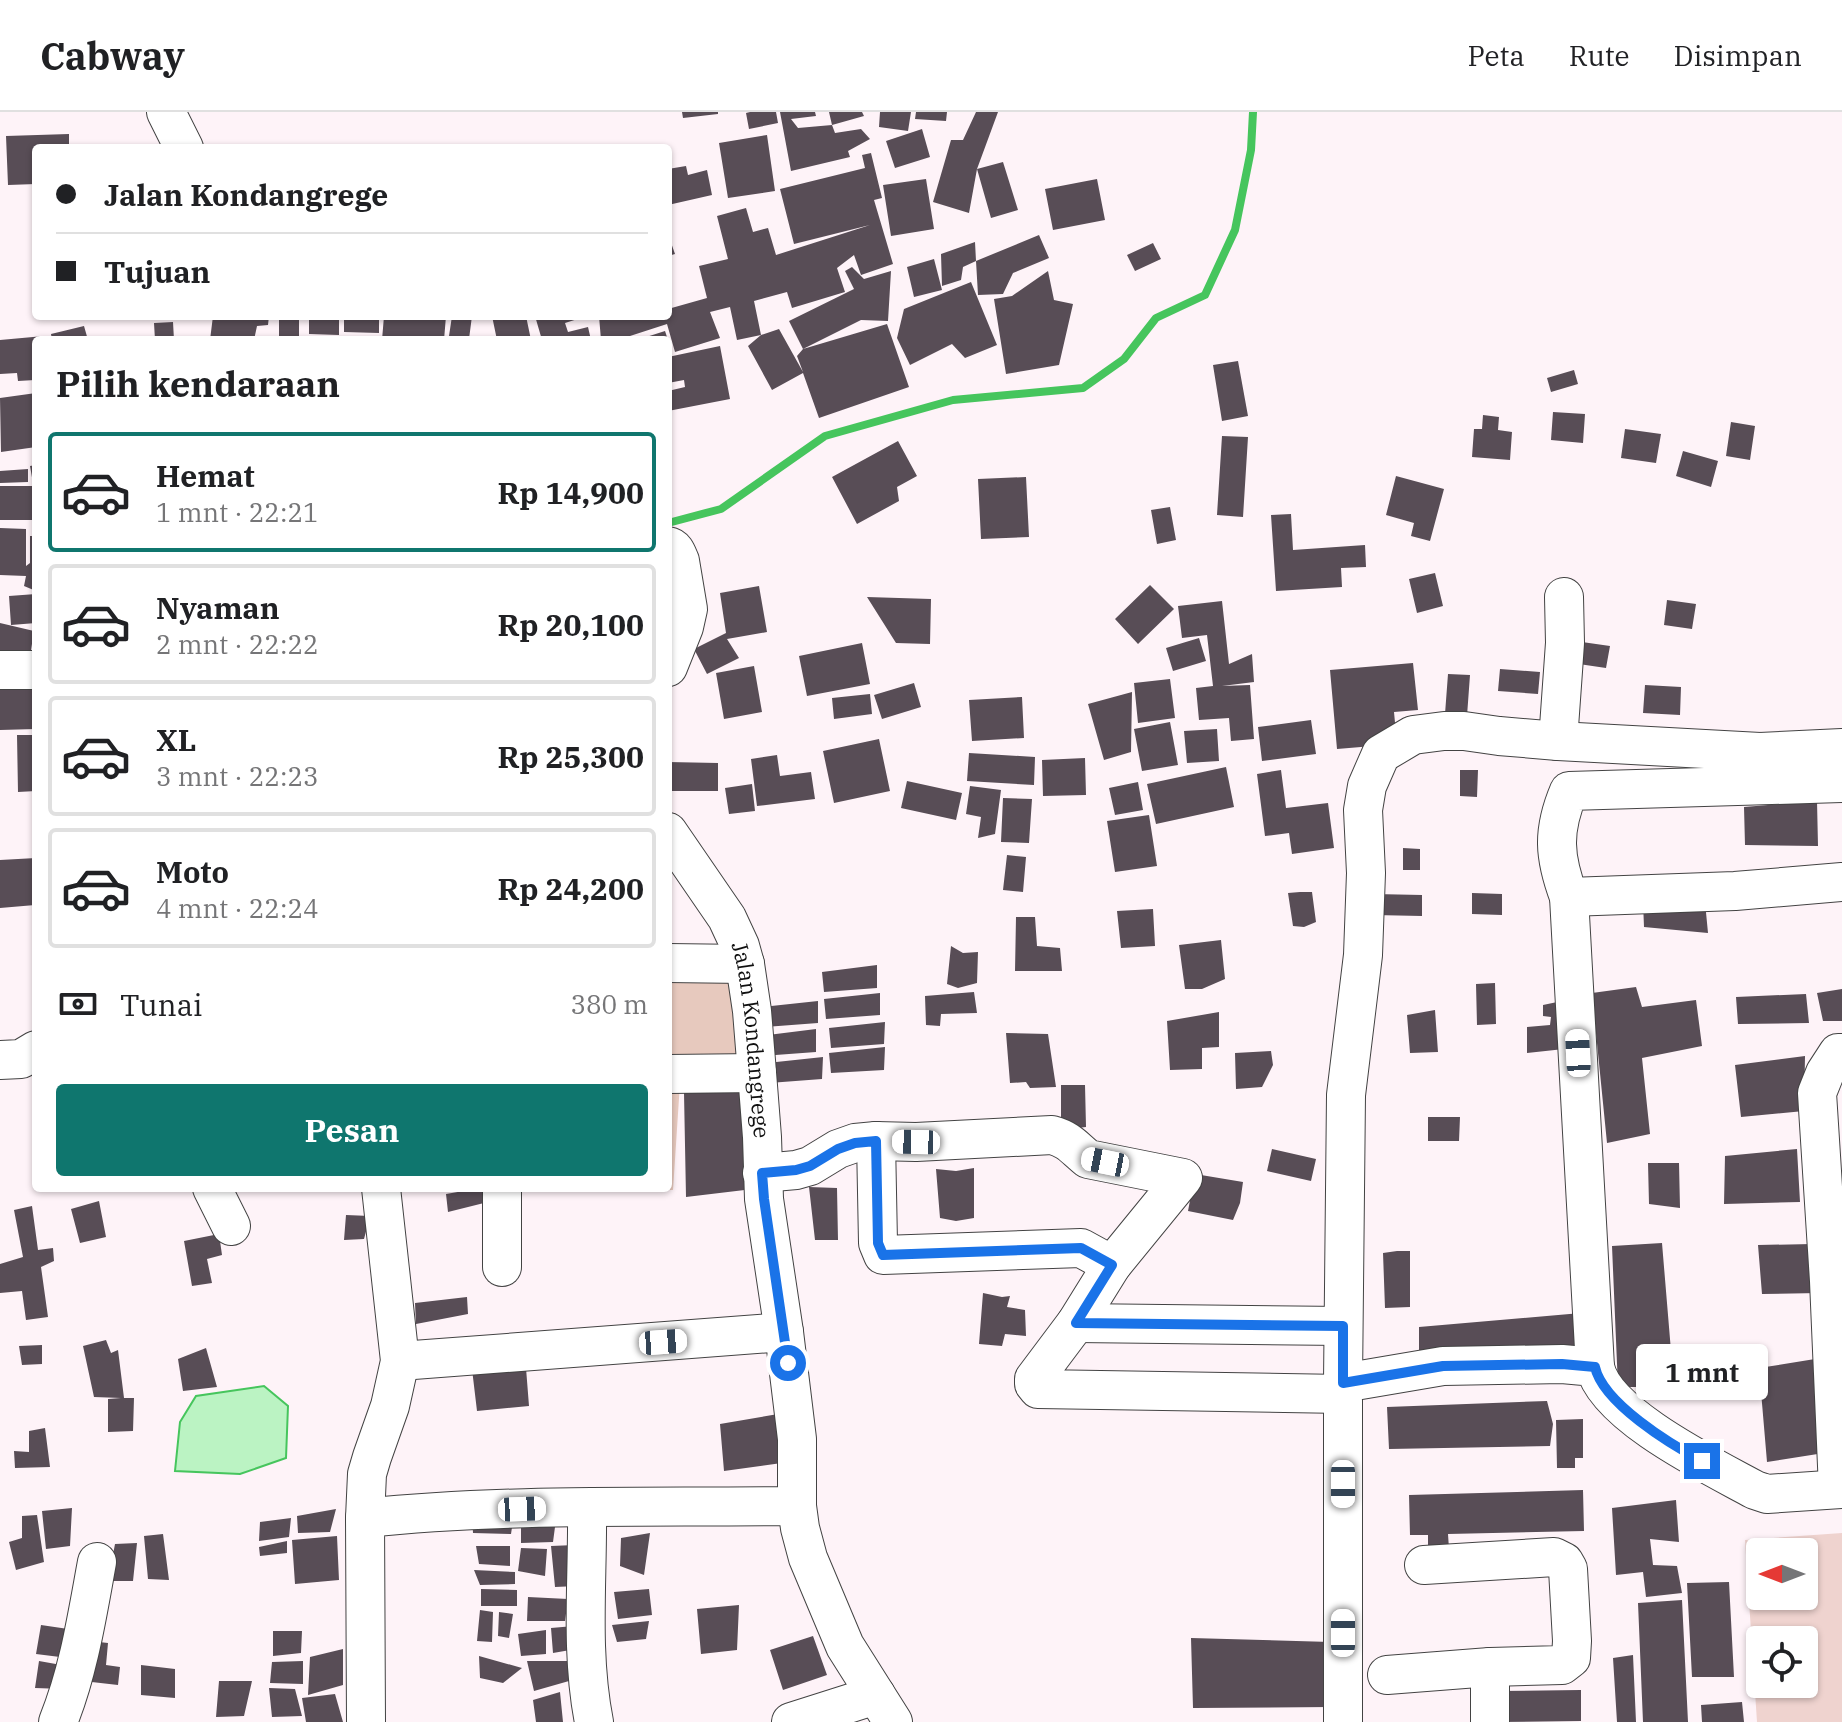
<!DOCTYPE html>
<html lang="id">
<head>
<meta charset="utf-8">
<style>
	:root { --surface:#fff; --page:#f6f6f6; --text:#202124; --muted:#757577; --line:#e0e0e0; --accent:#0f766e }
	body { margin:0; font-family:"IBM Plex Serif",serif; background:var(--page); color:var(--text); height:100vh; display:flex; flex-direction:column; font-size:30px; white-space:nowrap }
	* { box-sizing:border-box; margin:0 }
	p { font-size:26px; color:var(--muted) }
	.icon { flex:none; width:44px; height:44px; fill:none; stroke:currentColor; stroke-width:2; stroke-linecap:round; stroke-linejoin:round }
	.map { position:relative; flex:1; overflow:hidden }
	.sheet { position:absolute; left:32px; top:224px; width:640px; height:856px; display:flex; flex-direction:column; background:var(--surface); border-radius:8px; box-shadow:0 2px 6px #0004 }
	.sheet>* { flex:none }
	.guide { position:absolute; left:32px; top:32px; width:640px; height:176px; border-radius:8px; box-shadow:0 2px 6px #0004; display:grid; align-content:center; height:176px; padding:0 24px; background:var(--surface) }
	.needle { width:52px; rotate:270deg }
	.controls { position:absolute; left:1746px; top:1426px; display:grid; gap:16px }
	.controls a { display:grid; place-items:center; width:72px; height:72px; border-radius:8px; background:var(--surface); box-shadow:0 2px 6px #0004; font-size:40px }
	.end { position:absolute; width:36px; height:36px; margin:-18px; border:10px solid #1a73e8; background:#fff; box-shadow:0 0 0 4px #fff }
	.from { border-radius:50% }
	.bubble { position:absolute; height:56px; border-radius:8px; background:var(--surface); box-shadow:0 2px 6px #0004; font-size:26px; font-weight:800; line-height:56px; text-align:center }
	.car { position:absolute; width:24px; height:48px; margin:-24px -12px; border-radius:10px; box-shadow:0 0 6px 2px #0007; background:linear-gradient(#fff 24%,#345 0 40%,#fff 0 76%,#345 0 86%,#fff 0) }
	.guide b { display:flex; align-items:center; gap:28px; height:76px; font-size:30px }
	.guide b+b { border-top:2px solid var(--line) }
	.guide i { width:20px; height:20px; background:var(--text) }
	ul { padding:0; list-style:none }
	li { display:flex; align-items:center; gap:24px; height:120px; margin:0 16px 12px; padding:0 8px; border:4px solid var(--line); border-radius:8px }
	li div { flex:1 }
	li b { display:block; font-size:30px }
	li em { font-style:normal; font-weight:800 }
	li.current { border-color:var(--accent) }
	li>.icon { width:72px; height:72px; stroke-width:1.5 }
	h2 { padding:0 24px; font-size:36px; line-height:96px }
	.pay { display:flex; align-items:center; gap:20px; height:88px; padding:0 24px; font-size:30px }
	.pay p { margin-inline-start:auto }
	.cta { display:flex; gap:16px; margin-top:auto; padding:16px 24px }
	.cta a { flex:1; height:92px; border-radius:8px; background:var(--accent); color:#fff; font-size:32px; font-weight:800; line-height:92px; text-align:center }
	header { display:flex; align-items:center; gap:48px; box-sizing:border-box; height:112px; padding:0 40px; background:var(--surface); border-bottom:2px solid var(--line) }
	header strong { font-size:38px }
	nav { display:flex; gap:44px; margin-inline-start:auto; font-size:28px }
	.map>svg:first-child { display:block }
	.green { fill:#e7c9be }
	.pitch { fill:#efd3cf; fill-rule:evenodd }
	.water { fill:#bbf3c3; stroke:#46c55d; stroke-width:2 }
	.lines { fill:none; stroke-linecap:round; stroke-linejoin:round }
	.stream { stroke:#46c55d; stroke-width:8 }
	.building { fill:#584d56 }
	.minor-casing { stroke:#434343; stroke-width:40 }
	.minor { stroke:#fff; stroke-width:38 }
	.route { stroke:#1a73e8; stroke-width:10 }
	.labels { text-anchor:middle; stroke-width:8; stroke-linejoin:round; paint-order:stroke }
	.street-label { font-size:22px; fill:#101010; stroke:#fff }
</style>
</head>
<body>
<header>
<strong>Cabway</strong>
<nav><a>Peta</a><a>Rute</a><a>Disimpan</a></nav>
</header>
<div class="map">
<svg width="1842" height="1610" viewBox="0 0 1842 1610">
	<rect width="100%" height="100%" fill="#fef3f8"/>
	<!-- green -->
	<path class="green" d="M734,861l12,98 -66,12 -7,107 -158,1v-3h153v-214z"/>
	<!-- pitch -->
	<path class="pitch" d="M1842,1421v189h-85l-12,-182zM1760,1440h44v44h-44zM1760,1528h44v44h-44z"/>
	<!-- water -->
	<path class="water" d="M264,1274l24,20 -2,52 -46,16 -65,-3 5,-49 16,-26z"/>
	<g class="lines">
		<!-- stream -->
		<path class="stream" d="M668,411l53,-14 104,-73 128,-36 130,-12 41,-29 32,-41 49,-23 30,-65 16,-80 2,-38"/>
	</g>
	<!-- building -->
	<path class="building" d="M682,0h36v2l-35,4z
		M750,0h26l2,11 -29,6 -3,-16z
		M780,0h35l1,4 -25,3 7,9 34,-3 3,8 26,-4 9,10 -22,12 2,6 -59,14z
		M829,0h33l2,4 -32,9z
		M880,0h31l-3,19 -29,-4z
		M916,0h31l-1,9 -31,-2z
		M976,0h22l-21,57 -8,44 -36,-11 18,-62h12z
		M922,17l8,28 -35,11 -9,-27z
		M69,22v14h-33v36l-28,1 -2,-49z
		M767,23l8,56 -47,7 -9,-55z
		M871,41l11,45 -8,2 19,64 -32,11 -7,-20 -17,13 8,24 -53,16 -5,-16 -33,9 7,34 18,-6 24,43 -6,-16 6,-7 -14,-28 65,-32 -9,-18 7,-4 12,12 27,-8 -3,50 -27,-1 -58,29 84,-25 22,63 -90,31 -16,-45 -31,17 -24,-44 13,-11 -24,5 -7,-33 -20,5 10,26 -45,14 -8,-28 -37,12 1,4h-30l-2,-24h69v-7l39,-11 -8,-32 29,-7 -11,-43 29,-8 7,24 15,-4 8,27 94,-30 -76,19 -14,-55 85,-21 -3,-13z
		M1003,50l15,48 -27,8 -14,-49z
		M686,54l2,9 19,-5 5,25 -44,10v-36z
		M926,67l8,50 -43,7 -8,-51z
		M1097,67l8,41 -52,10 -8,-41z
		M668,122l7,20 -7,2z
		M1039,123l10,23 -36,15 -10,21 -25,1 -2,-34 -13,6 -2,13 -19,6 -1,-32 34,-12 1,19z
		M1153,131l8,16 -26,12 -8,-16z
		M934,147l8,31 -28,7 -7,-30z
		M1048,159l6,29 19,4 -14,61 -53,9 -12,-75 18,-3z
		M971,170l26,63 -32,13 -13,-14 -42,21 -13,-27 7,-29z
		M213,204h56l-1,9 -11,1 -3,14h-44z
		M279,204h20v24h-20z
		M309,204h30v19l-30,-1z
		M344,204h35v17l-35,-1z
		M384,204h62l-2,24h-62z
		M452,204h20l-3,23 -20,-3z
		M492,204h34l5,24h-34z
		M535,204h52l-22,7 3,9 20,-5 3,13h-49z
		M173,210l1,18h-19l-1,-17z
		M84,214l4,14h-36l-1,-6z
		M665,219l3,9h-28v-1z
		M44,224l-1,4h-7l-1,40 -17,1 -1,-8 -17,1v-34z
		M720,234l10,53 -62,12v-20l17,-4 -1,-7 -16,3v-26z
		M1238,249l10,55 -26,5 -9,-56z
		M1574,258l4,14 -27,8 -4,-14z
		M36,281v32l-3,1 3,21 -35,5 -1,-54z
		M1553,300l32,2 -2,29 -32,-3z
		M1483,303l16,2 -1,13 14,2 -2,28 -38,-3 2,-28h8z
		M1731,310l24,4 -5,34 -24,-4z
		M1625,317l36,5 -5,29 -35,-5z
		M1222,324l26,1 -5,80 -26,-2z
		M898,329l19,35 -20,11 2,14 -42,23 -25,-47z
		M1683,339l35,10 -7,26 -35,-11z
		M36,353v24h-2l-4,-23z
		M28,357v13l-28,1v-12z
		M1396,364l48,13 -14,52 -19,-5 3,-13 -28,-8z
		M1026,365l3,60 -48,2 -3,-60z
		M0,374h33v34h-33z
		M1170,395l6,33 -19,4 -6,-34z
		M1291,402l2,36 72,-5 1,22 -25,1 1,19 -66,4 -5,-76z
		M0,416l26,1v37l4,-3v-27h6v55l-12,-5 2,-10 -26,-1z
		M1435,461l8,33 -26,7 -8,-34z
		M1150,473l24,24 -36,35 -23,-25z
		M759,474l8,46 -40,7 12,19 -32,16 -13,-25 32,-16 -6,-40z
		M36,482v29l-25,2 -2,-29z
		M867,485l64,2 -1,45 -34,-1z
		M1667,488l29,4 -4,25 -28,-4z
		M1222,489l7,63 23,-10 2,28 -32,4 28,-1 4,54 -23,2 -2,-23 -30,2 -3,-32 17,-2 -6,-51 -25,3 -4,-32z
		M0,511l34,8 -5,32 -29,-1z
		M1199,526l7,23 -33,10 -7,-23z
		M1575,529l35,5 -4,22 -34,-5z
		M862,531l8,41 -63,12 -8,-40z
		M1413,551l5,47 -24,2 3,32 -60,5 -7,-79z
		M754,554l8,46 -38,7 -8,-46z
		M1500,557l40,3 -2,22 -40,-3z
		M1448,562l22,1 -3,41 -22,-2z
		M0,567h36v50l-36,1z
		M1170,567l5,39 -37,5 -4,-40z
		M914,571l7,24 -39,12 -8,-24z
		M1645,573l36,2 -1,28 -37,-2z
		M1132,580l-1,60 -27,8 -16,-56z
		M870,582l2,20 -38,5 -2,-21z
		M1022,585l2,41 -52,3 -3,-41z
		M1311,608l5,34 -54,7 -4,-34z
		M1170,610l8,43 -36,6 -8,-42z
		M1217,617l2,32 -32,2 -3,-32z
		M17,623h19v56l-18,1z
		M879,627l11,52 -56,12 -11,-52z
		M969,641l66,4 -1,28 -67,-4z
		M777,643l3,21 31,-4 4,27 -58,7 -6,-47z
		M1085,646l1,37 -43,1 -1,-36z
		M668,650l50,1v28h-50z
		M1226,655l8,40 -78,17 -9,-40z
		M1281,658l5,38 42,-5 6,45 -42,6 -3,-21 -24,3 -8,-62z
		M1460,658h18l-1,27 -17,-1z
		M907,669l55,12 -6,27 -55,-12z
		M1138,670l5,28 -28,5 -6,-27z
		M752,672l3,27 -26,3 -4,-26z
		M970,674l31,4 -6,44 -17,4 3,-21 -15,-3z
		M1003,686l29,1 -3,44 -28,-1z
		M1817,689l1,45 -73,-1 -1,-38z
		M1149,703l8,51 -42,6 -8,-51z
		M1403,736l17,1v21h-17z
		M1007,743l19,2 -3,35 -20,-2z
		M36,746l-1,47 -35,3v-48z
		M1300,780h12l4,30 -12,5 -11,-1 -5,-33z
		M1472,781l30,1v21l-30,-1z
		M1374,782l48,1v21l-48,-1z
		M1643,790h62l3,31 -64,-6z
		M1153,797l2,37 -34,2 -4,-37z
		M1016,805h19l2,29 23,2 2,23h-47z
		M1221,828l4,39 -23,10h-17l-6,-44z
		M951,834l12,7 15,-1 -1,31 -19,5 -11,-4z
		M877,853v23l-53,4 -2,-20z
		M1495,871l1,41 -19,1 -1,-41z
		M1636,875l6,20 54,-7 6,46 -60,12 8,76 -43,9 -15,-150z
		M1842,877v32h-19l-6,-28z
		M974,880l3,21 -36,1 -1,12 -14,-1 -1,-29z
		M880,881v22l-54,4 -2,-20z
		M1806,882l3,29 -71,1 -2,-27z
		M818,889v22l-53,4 -3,-20z
		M1562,889l2,48 -37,4v-26l23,-2 1,-8 -8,-1v-11z
		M1435,898l3,42 -28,1 -3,-38z
		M1219,900v35l-17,1v21l-32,1 -3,-49z
		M885,910l-1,22 -53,4 -2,-20z
		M816,917v23l-54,4 -2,-20z
		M1006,921l42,1 8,53 -26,1 -4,-6 -16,1z
		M885,935l-1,23 -53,3 -2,-20z
		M1271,939l2,14 -11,22 -26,2 -1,-36z
		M1805,944l-1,55 -63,6 -6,-52z
		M823,945l-1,22 -53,4 -2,-20z
		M1061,973h24l1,42 -25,3z
		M751,978l2,99 -67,8 -2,-104z
		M1428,1005h32l-1,24h-31z
		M1272,1037l44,10 -5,22 -44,-10z
		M1797,1037l3,53 -76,2 1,-48z
		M1648,1051h31l1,45 -31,-4z
		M974,1056v50l-18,3 -16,-3 -4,-49 20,2z
		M1195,1062l48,8 -3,21 -7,17 -45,-9z
		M809,1075l28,1 1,52h-23z
		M481,1076h10l1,13 -44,11 -2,-18z
		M99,1089l7,36 -26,6 -9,-34z
		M32,1094l6,44 15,-2 1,13 -13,6 7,50 -22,3 -4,-29 -22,2v-29l23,-7 -9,-47z
		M346,1103l24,1 -6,23 -20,1z
		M219,1122l3,21 -15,4 5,24 -20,3 -8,-45z
		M1662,1131l12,144h-56l-6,-141z
		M1812,1132l7,49 -57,1 -4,-49z
		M1397,1139h13v56l-25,1 -2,-55z
		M983,1181l19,4 8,-1 -3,11 18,3 1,26 -21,-2 -3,12 -23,-2z
		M467,1185l1,17 -52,10 -1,-21z
		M1581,1201l1,43 -163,5v-34z
		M106,1228l5,13 7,-3 6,48h10l-1,33 -25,1v-33l13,-1 -27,-1 -11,-51z
		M42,1233v19l-20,1 -3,-19z
		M206,1236l11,39 -34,4 -5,-32z
		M1815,1247l9,94 -57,9 -8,-94z
		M526,1256l3,38 -52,5 -5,-42z
		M1547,1289l6,23 -3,22 -161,3 -2,-42z
		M784,1301l5,49 -65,9 -4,-47z
		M1583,1307v39h-8v10h-18l-1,-48z
		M45,1316l5,39 -35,1 -1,-17 15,1v-21z
		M1583,1378l1,41 -136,3 1,15h-21v-14h-18l-1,-40z
		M1676,1388l3,42 -29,-3 3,26 24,1 5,27 -36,4 -3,-25 -27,3 -4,-67z
		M72,1396l-2,38 -24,3 -4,-38z
		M336,1397l-6,23 -32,1 -1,-17z
		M514,1402l-3,20 -38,-1 -1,-17z
		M37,1403l7,47 -28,8 -7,-28 13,-4v-22z
		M291,1406l-2,19 -30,4 1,-19z
		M521,1413l34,2 -2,15 -32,1z
		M650,1421l-6,42 -24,-9 1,-28z
		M163,1422l6,46 -21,-1 -4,-43z
		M337,1424l2,44 -44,4 -3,-44z
		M287,1429v12l-27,3 -1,-9z
		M137,1431l-4,38h-25l7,-37z
		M575,1433l2,41 -22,1 -4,-41z
		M476,1434h34v20l-31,-2z
		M521,1436l26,1 -2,27 -27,-5z
		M474,1458l41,2v12l-35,1z
		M1729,1470l5,95h-42l-5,-94z
		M481,1477l36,1v16h-36z
		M649,1477l3,26 -34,4 -4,-27z
		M528,1485l40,2 -3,22h-38z
		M1682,1488l6,122h-45l-5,-119z
		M739,1493l-2,45 -36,4 -4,-45z
		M480,1498l13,2 -1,30 -15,-1z
		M499,1500l14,2 -4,24 -11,-2z
		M649,1509l-3,18 -29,3 -5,-17z
		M41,1513l34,5 -7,28 -32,-4z
		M574,1514l2,23 -23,4 -2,-25z
		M546,1518v24l-25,2 -3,-22z
		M273,1519h29l-1,22 -28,3z
		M813,1524l14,39 -44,15 -13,-40z
		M1191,1526l140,4v65l-138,1z
		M90,1529l18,2 -2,22 14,2 -2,18 -35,-4z
		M343,1537v36l-35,10 2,-38z
		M1633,1543l3,67h-19l-4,-64z
		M479,1544l43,12 -19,15 -23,-5z
		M39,1549l28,5 -4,23 -28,-1z
		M303,1549v23l-33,-1 2,-21z
		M527,1549h43l-1,20 -35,10z
		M141,1553l34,4v29l-34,-3z
		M219,1569h33l-8,35 -28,1z
		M269,1576l26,1 7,27 -30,1z
		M1581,1578v31l-83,1v-31z
		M560,1580l3,30h-27l-3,-22z
		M335,1582l8,28h-37l-4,-24z
		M1742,1590l2,20h-42l-1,-17z"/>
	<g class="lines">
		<defs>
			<g id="minor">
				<path d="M166,0l18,36"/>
				<path d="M668,434c7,1 9,8 12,15l8,48 -4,18 -16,40"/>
				<path d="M0,558h36"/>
				<path d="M1558,629l7,-98 -1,-46"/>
				<path id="s1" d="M668,720l59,86 13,28 5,18 7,47 5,62 5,64 2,62 20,133 13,107v67l3,22 8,30 37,88 48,76"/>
				<path d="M1569,785l166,-6 107,-9"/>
				<path d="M668,851l77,1"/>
				<path d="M0,948l21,-1 15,-9"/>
				<path d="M668,962l89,-1"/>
				<path d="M876,1029l2,102 5,12 198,-7 31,17"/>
				<path d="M762,1061l34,-3 14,-4 28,-17 17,-6 21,-2 40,1 136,-7c18,5 22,13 36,24l95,19 -71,87 -36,58 -42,56v5l4,5 305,5"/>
				<path d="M212,1076l19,38"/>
				<path d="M502,1076v79"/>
				<path d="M1076,1211l267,3"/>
				<path d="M400,1249l384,-29"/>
				<path d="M1595,1255l-26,-470c-15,-40 -17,-66 0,-106l273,-8"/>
				<path d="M1343,1271l3,-288 17,-140 3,-82 -3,-63 4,-24 14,-32 32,-19 31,-4h20l35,5 59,5 202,11 82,-4"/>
				<path d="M1838,1377l-9,-208 -12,-188 8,-20 13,-20h4"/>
				<path d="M587,1396c1,72 -7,143 7,214"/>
				<path d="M365,1406l2,-44 5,-17 18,-51 10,-45 -19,-173"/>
				<path d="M1424,1453l130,-8 10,5 4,7 4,72 -1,17 -9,7 -72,2v55"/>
				<path d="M1387,1563l103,-8"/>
				<path d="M58,1610c21,-52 29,-106 39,-160"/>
				<path d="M366,1610l-1,-204c143,-15 288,-10 432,-12"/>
				<path d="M791,1610l85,-27"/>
				<path d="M1343,1610v-339l100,-17 119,-2 33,3c10,48 118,100 160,123l12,4 75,-5"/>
			</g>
		</defs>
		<!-- minor casing -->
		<use href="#minor" class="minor-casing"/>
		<!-- minor -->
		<use href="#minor" class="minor"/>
	</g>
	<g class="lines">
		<!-- route -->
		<path class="route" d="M788,1251l-24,-164 -2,-26 34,-3 14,-4 28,-17 17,-6 21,-2 2,102 5,12 198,-7 31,17 -36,58 267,3v57l100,-17 119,-2 33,3c8,36 75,77 107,94"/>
	</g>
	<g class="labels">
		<!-- street labels -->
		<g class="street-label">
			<text dy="8" stroke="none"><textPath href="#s1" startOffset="230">Jalan Kondangrege</textPath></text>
		</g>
	</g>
</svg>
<div class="controls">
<a><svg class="needle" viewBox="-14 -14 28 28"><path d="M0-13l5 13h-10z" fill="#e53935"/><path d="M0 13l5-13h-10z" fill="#757577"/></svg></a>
<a><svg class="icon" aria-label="locate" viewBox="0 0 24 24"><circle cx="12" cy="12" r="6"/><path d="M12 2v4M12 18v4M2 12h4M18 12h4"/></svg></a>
</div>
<i class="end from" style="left:788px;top:1251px"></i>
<i class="end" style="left:1702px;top:1349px"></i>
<div class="bubble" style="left:1636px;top:1232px;width:132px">1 mnt</div>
<i class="car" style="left:1578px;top:941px;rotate:357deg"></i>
<i class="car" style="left:916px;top:1030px;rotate:271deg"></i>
<i class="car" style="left:1105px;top:1050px;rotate:281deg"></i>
<i class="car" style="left:663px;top:1230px;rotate:86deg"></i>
<i class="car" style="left:1343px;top:1372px;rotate:180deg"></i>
<i class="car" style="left:522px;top:1397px;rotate:88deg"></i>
<i class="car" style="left:1343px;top:1521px;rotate:0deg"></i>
<div class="guide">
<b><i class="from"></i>Jalan Kondangrege</b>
<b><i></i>Tujuan</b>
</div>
<section class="sheet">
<h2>Pilih kendaraan</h2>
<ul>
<li class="current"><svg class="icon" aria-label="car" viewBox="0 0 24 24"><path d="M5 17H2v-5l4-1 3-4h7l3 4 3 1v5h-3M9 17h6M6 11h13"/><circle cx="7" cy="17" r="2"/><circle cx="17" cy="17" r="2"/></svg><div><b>Hemat</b><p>1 mnt · 22:21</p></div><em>Rp 14,900</em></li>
<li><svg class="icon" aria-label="car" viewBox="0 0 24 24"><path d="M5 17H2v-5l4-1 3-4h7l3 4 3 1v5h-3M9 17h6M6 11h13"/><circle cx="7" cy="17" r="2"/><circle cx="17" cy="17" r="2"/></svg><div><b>Nyaman</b><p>2 mnt · 22:22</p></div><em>Rp 20,100</em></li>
<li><svg class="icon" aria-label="car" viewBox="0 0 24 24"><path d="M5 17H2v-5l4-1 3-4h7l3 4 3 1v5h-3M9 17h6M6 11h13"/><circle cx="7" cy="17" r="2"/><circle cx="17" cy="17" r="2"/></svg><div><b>XL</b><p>3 mnt · 22:23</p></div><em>Rp 25,300</em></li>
<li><svg class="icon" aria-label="car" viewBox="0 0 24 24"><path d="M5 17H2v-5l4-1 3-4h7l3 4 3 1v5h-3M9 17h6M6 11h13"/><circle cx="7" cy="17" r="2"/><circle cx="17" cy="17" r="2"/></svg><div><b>Moto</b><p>4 mnt · 22:24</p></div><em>Rp 24,200</em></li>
</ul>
<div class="pay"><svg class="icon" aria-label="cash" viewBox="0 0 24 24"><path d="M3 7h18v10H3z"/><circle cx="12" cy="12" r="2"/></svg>Tunai<p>380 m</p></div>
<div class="cta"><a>Pesan</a></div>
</section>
</div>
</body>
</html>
